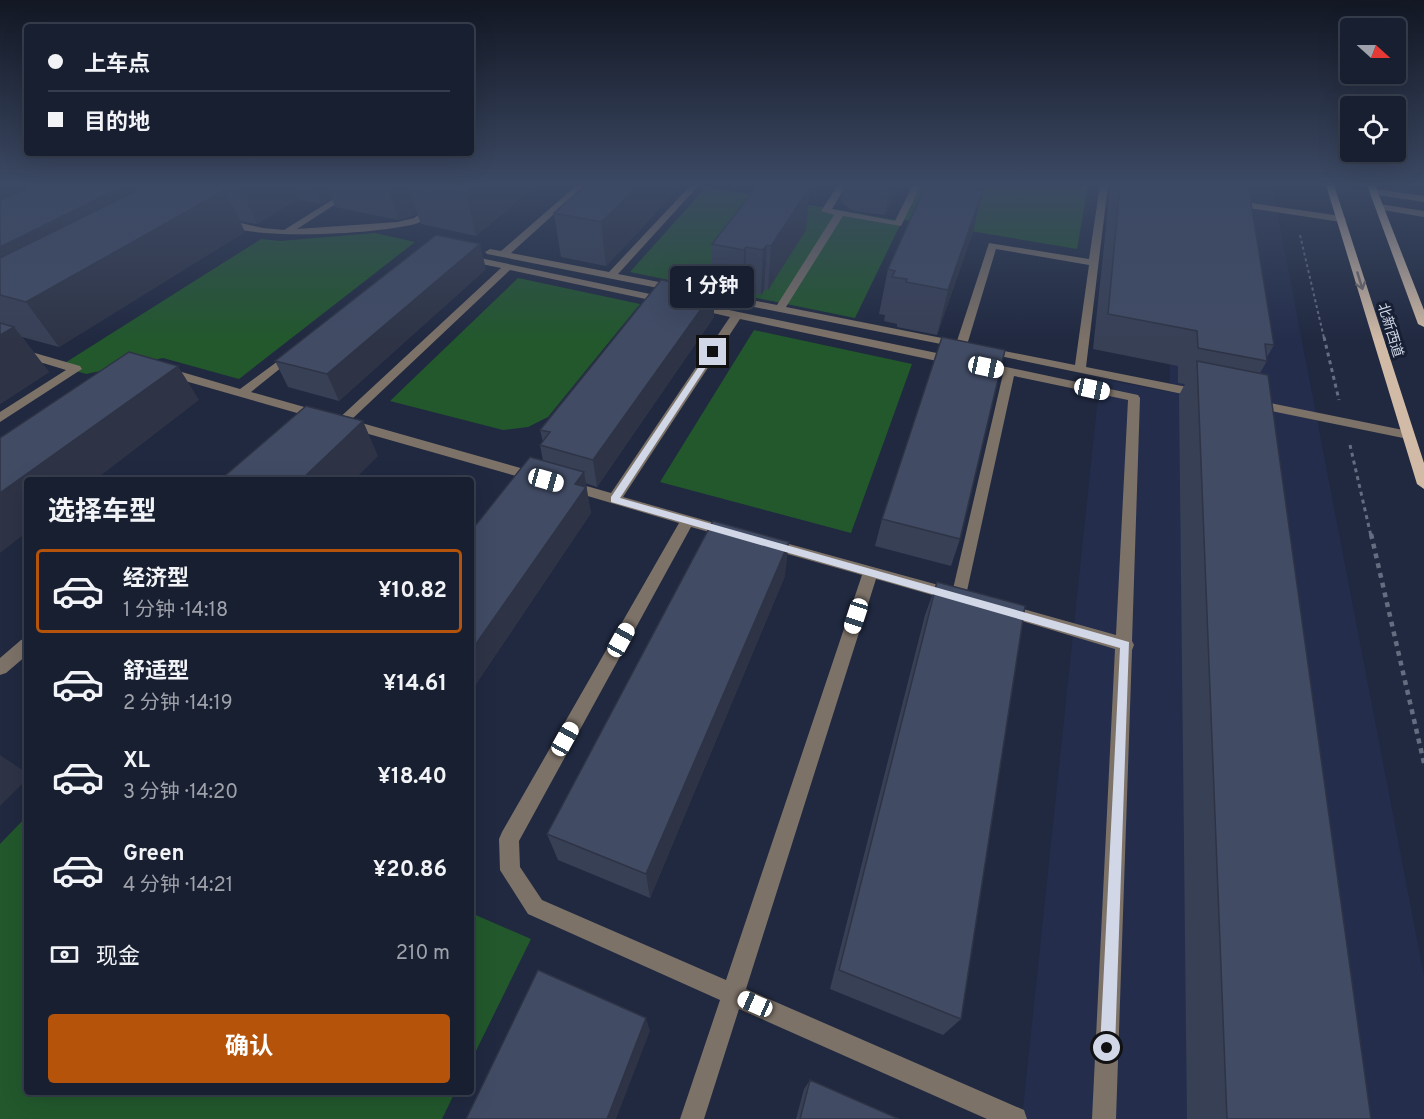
<!DOCTYPE html>
<html lang="zh">
<head>
<meta charset="utf-8">
<style>
	:root { --surface:#181f30; --page:#212738; --text:#f1f3f6; --muted:#9fa2ab; --line:#363d4c; --accent:#b45309 }
	body { margin:0; font-family:Overpass,"Noto Sans SC",sans-serif; background:var(--page); color:var(--text); height:100vh; display:flex; flex-direction:column; font-size:22px; white-space:nowrap }
	* { box-sizing:border-box; margin:0 }
	p { font-size:20px; color:var(--muted) }
	.icon { flex:none; width:33px; height:33px; fill:none; stroke:currentColor; stroke-width:2; stroke-linecap:round; stroke-linejoin:round }
	.map { position:relative; flex:1; overflow:hidden }
	.details { position:absolute; left:24px; top:477px; width:450px; height:618px; display:flex; flex-direction:column; background:var(--surface); border-radius:6px; box-shadow:0 6px 24px #0002,0 0 0 2px var(--line) }
	.details>* { flex:none }
	.top-card { position:absolute; left:24px; top:24px; width:450px; height:132px; border-radius:6px; box-shadow:0 6px 24px #0002,0 0 0 2px var(--line); display:grid; align-content:center; height:132px; padding:0 24px; background:var(--surface) }
	.needle { width:39px; rotate:111deg }
	.fabs { position:absolute; left:1340px; top:18px; display:grid; gap:12px }
	.fabs a { display:grid; place-items:center; width:66px; height:66px; border-radius:6px; background:var(--surface); box-shadow:0 6px 24px #0002,0 0 0 2px var(--line); font-size:30px }
	.end { position:absolute; width:27px; height:27px; margin:-14px; border:8px solid #d1d7e6; background:#111; box-shadow:0 0 0 3px #111 }
	.from { border-radius:50% }
	.bubble { position:absolute; height:42px; border-radius:6px; background:var(--surface); box-shadow:0 6px 24px #0002,0 0 0 2px var(--line); font-size:20px; font-weight:700; line-height:42px; text-align:center }
	.car { position:absolute; width:18px; height:36px; margin:-18px -9px; border-radius:8px; box-shadow:0 0 4px 2px #0007; background:linear-gradient(#fff 24%,#345 0 40%,#fff 0 76%,#345 0 86%,#fff 0) }
	.top-card b { display:flex; align-items:center; gap:21px; height:57px; font-size:22px }
	.top-card b+b { border-top:2px solid var(--line) }
	.top-card i { width:15px; height:15px; background:var(--text) }
	ul { padding:0; list-style:none }
	li { display:flex; align-items:center; gap:18px; height:84px; margin:0 12px 9px; padding:0 12px; border:3px solid transparent; border-radius:6px }
	li div { flex:1 }
	li b { display:block; font-size:22px }
	li em { font-style:normal; font-weight:700 }
	li.on { border-color:var(--accent) }
	li>.icon { width:54px; height:54px; stroke-width:1.5 }
	h2 { padding:0 24px; font-size:27px; line-height:72px }
	.pay { display:flex; align-items:center; gap:15px; height:66px; padding:0 24px; font-size:22px }
	.pay p { margin-inline-start:auto }
	.primary-button { display:flex; gap:12px; margin-top:auto; padding:12px 24px }
	.primary-button a { flex:1; height:69px; border-radius:6px; background:var(--accent); color:#fff; font-size:24px; font-weight:700; line-height:69px; text-align:center }
	.map>svg:first-child { display:block }
	.built { fill:#242e4c }
	.green { fill:#22582c }
	.lines { fill:none; stroke-linecap:round; stroke-linejoin:round }
	.path-far2 { stroke:#656d81; stroke-width:2; stroke-dasharray:3 3; stroke-linecap:butt }
	.path-far1 { stroke:#656d81; stroke-width:3; stroke-dasharray:4 4; stroke-linecap:butt }
	.path { stroke:#656d81; stroke-width:4.5; stroke-dasharray:5 5; stroke-linecap:butt }
	.minor { fill:#7d7268; fill-rule:evenodd }
	.major { fill:#d1bba6; fill-rule:evenodd }
	.wall { fill:#384056 }
	.shaded-wall { fill:#2e3446 }
	.building { fill:#414b64; stroke:#2e3446; stroke-width:1.5 }
	.oneway { stroke:#746d6e }
	.route { fill:#d1d7e6 }
	.labels { text-anchor:middle; stroke-width:6; stroke-linejoin:round; paint-order:stroke }
	.far-street-label { font-size:14px; fill:#d1d7e6; stroke:#171f35 }
</style>
</head>
<body>
<div class="map">
<svg width="1424" height="1119" viewBox="0 0 1424 1119">
	<rect width="100%" height="100%" fill="#202940"/>
	<!-- built -->
	<path class="built" d="M1168,185h104l152,791v143h-402l78,-740 70,13z"/>
	<!-- green -->
	<path class="green" d="M917,185h171l-11,64 -177,-30z
		M706,187l196,34 -47,97 -225,-46z
		M375,233l40,9 -176,137 -76,-21 -77,16 -26,-8 201,-127 19,2z
		M518,278l122,26 -92,113 -20,10 -25,3 -113,-29z
		M754,330l158,34 -61,169 -191,-51z
		M27,816v276h428l-13,27h-442v-275z
		M471,913l60,26 -60,122z"/>
	<g class="lines">
		<!-- path-far2 -->
		<path class="path-far2" d="M1300,235l24,103"/>
		<!-- path-far1 -->
		<path class="path-far1" d="M1324,337l15,63
			M1350,445l21,91"/>
		<!-- path -->
		<path class="path" d="M1371,534l53,229"/>
		<!-- minor -->
		<path class="minor" d="M356,185h9l-68,44 101,-7 16,-4 46,-33h9c-10,10 -38,33 -51,38 -34,11 -172,19 -200,-1l5,-3 40,9 21,2z
			M577,185h9l-75,68 98,19 82,-87h8l-81,89 159,31 57,-90 -13,-4 17,-26h8l-14,24 63,12 18,-36h8l-20,41 -58,-10 -57,91 171,34 32,-98 100,16 11,-74h8l-22,182 116,23 6,4 -6,4 -222,-46 -2,-2 6,-3 91,18 14,-100 -93,-16 -29,96 -6,3 -474,-94 -2,-2 5,-3 11,2z
			M1374,189l50,7v6l-53,-8 -1,-2z
			M1231,200l110,16 5,3 -5,3 -113,-17 -2,-2z
			M1380,204l44,7v6l-47,-8 -2,-2z
			M466,255l203,43 5,3 -5,3 -159,-34 -159,150 191,54 2,3 -2,3 -5,2 -200,-57 -2,-3 166,-154 -39,-8 -1,-2z
			M695,303l261,54 6,4 -6,4 -216,-46 -117,178 109,31 2,4 -7,5 -36,-10 -172,314 1,26 22,33 184,80 136,-405 -96,-27 -2,-4 2,-4 5,-1 182,50 50,-215 -24,-6v-4l4,-2 155,33 2,3 -8,243 2,4 -2,5 -16,469h-24l23,-470 -110,-33 -6,-2 -2,-4 2,-4 6,-2 111,31 12,-235 -114,-24 -49,224 -12,1 -77,-22 -130,410 278,121 3,9h-40l-248,-110 -35,110h-24l40,-119 -192,-86 -28,-44 -1,-31 3,-7 177,-309 -115,-34 -2,-3 7,-5 42,12 119,-176 -39,-9v-4z
			M0,343l80,23 2,3 -82,53v-10l66,-42 -66,-20z
			M293,350l6,3 -2,2 -46,37 71,20 2,3 -2,3 -4,1 -154,-44 -2,-3 6,-4 72,21z
			M1255,400l153,31 6,4 -6,4 -157,-32 -2,-3 2,-3z
			M27,638v17l-21,18 -6,2v-17l21,-18z"/>
		<!-- major -->
		<path class="major" d="M1326,185h8l90,278v26l-7,-5z
			M1367,185h8l49,125v17l-6,-3z"/>
	</g>
	<!-- wall -->
	<path class="wall" d="M0,185h537l-61,51 -55,-12 -4,-11 -4,3 -15,4 -63,-13 -3,-9 -11,6 -23,-5 -41,25 -18,-3 6,11 -186,115 -37,-10 27,35 -49,32z
		M586,185h96l-76,81 -45,-9 -7,-44z
		M843,185h58l-16,30 -32,-4 -12,-9z
		M1112,185h136l26,160 -7,12v4l-7,12 111,746h-184l-8,-724 6,-11 -7,-1v-17l-85,-17 17,-159z
		M974,188l9,2 -10,42 -36,103 -40,-8v-3l-13,-3 1,-6 -6,-1 9,-45z
		M806,230l-38,60h-4l-3,5 -16,-4 -2,3 -31,-6v-44z
		M486,269l-147,132 -51,-14 -13,-26z
		M714,291v26l-117,170 -12,-4 6,30 -119,177 -1,-1v-158l72,-70 -3,-16 3,-3 -3,-12z
		M882,519l78,20 -9,27 -76,-20z
		M785,576l-135,322 -92,-38 -11,-26z
		M937,582l24,437 -18,16 -113,-46 95,-374z
		M810,1080l89,39h-103l8,-30z"/>
	<!-- shaded-wall -->
	<path class="shaded-wall" d="M11,185h74l-85,61v-56z
		M125,185h26l-151,110v-48z
		M239,185h53l6,14 -41,25z
		M314,185h13l5,13 -11,6z
		M388,185h21l8,28 -4,3 -15,4z
		M477,185h60l-61,51 -10,-43z
		M639,185h43l-76,81 -5,-44z
		M890,185h11l-16,30z
		M810,187l-4,43 -38,60 3,-44z
		M225,190l20,42 -186,115 -33,-45z
		M983,190l-10,42 -36,103 11,-45z
		M480,244l6,25 -147,132 -12,-27z
		M767,245l-3,45 -3,5 2,-45z
		M746,247l-1,44 -2,3 1,-44z
		M714,291v26l-117,170 -4,-27z
		M14,327l35,45 -49,32v-69z
		M178,366l21,34 -104,80h-68v52l-27,21v-60z
		M363,421l15,35 -24,24h-53z
		M584,472l7,41 -119,177 -1,-3v-36l104,-167z
		M789,542l-4,34 -135,322 -4,-24z
		M0,755l27,18v6l-27,27z
		M646,1018l4,13 -34,88h-9z"/>
	<!-- building -->
	<path class="building" d="M0,185h11l-11,5z
		M35,185h90l-125,62v-47z
		M148,185h50l27,5 -199,112 -26,-7v-37z
		M422,185h55l-11,8z
		M586,185h53l-38,37 -47,-9z
		M758,185h32l20,2 -39,59 -4,-1 -4,5 -17,-3 -2,3 -32,-6z
		M926,185h49l-1,3 9,2 -35,100 -42,-8 1,-3 -15,-2 3,-6 -7,-2z
		M1120,185h128l26,160 -9,-1 2,17 -69,-13 -1,-17 -89,-17z
		M436,235l44,9 -153,130 -52,-13z
		M661,280l53,11 -121,169 -53,-15 10,-13 -10,-2z
		M0,323l14,4 -14,8z
		M942,337l63,13 -45,189 -78,-20z
		M129,352l49,14 -178,127v-55z
		M1197,361l71,14 103,744h-144z
		M306,406l57,15 -62,59h-81z
		M530,457l54,15 -9,12 11,3 -115,164v-120z
		M713,521l76,21 -143,332 -99,-40z
		M937,582l88,24 -64,413 -122,-49z
		M538,970l108,48 -39,101h-141z
		M810,1080l89,39h-99z"/>
	<!-- one-way arrows -->
	<defs><path id="oneway-shaft" d="M-6 0H5M1.5-3L5.5 0L1.5 3" fill="none" stroke-width="1.6" stroke-linecap="round" stroke-linejoin="round" transform="scale(1.5)"/></defs>
	<use class="oneway" href="#oneway-shaft" transform="translate(1360 281) rotate(73)"/>
	<!-- sky -->
	<linearGradient id="sky" x2="0" y2="1"><stop stop-color="#121723"/><stop offset="0.54" stop-color="#3c4964"/><stop offset="1" stop-color="#3c4964" stop-opacity="0"/></linearGradient>
	<rect width="1424" height="341" fill="url(#sky)"/>
	<!-- route -->
	<path class="route" d="M710,350l6,2 -96,146 509,144 -14,406 -3,5 -5,2 -5,-2 -2,-5 20,-400 -509,-146v-5z"/>
	<g class="labels">
		<!-- far-street labels -->
		<g class="far-street-label">
			<text transform="translate(1391 330) rotate(73)" y="5">北新西道</text>
		</g>
	</g>
</svg>
<div class="fabs">
<a><svg class="needle" viewBox="-14 -14 28 28"><path d="M0-13l5 13h-10z" fill="#e53935"/><path d="M0 13l5-13h-10z" fill="#9fa2ab"/></svg></a>
<a><svg class="icon" aria-label="locate" viewBox="0 0 24 24"><circle cx="12" cy="12" r="6"/><path d="M12 2v4M12 18v4M2 12h4M18 12h4"/></svg></a>
</div>
<i class="end from" style="left:1107px;top:1048px"></i>
<i class="end" style="left:713px;top:352px"></i>
<div class="bubble" style="left:670px;top:266px;width:84px">1 分钟</div>
<i class="car" style="left:986px;top:367px;rotate:102deg"></i>
<i class="car" style="left:1092px;top:389px;rotate:102deg"></i>
<i class="car" style="left:546px;top:480px;rotate:106deg"></i>
<i class="car" style="left:856px;top:616px;rotate:198deg"></i>
<i class="car" style="left:621px;top:640px;rotate:29deg"></i>
<i class="car" style="left:565px;top:739px;rotate:29deg"></i>
<i class="car" style="left:755px;top:1004px;rotate:294deg"></i>
<div class="top-card">
<b><i class="from"></i>上车点</b>
<b><i></i>目的地</b>
</div>
<section class="details">
<h2>选择车型</h2>
<ul>
<li class="on"><svg class="icon" aria-label="car" viewBox="0 0 24 24"><path d="M5 17H2v-5l4-1 3-4h7l3 4 3 1v5h-3M9 17h6M6 11h13"/><circle cx="7" cy="17" r="2"/><circle cx="17" cy="17" r="2"/></svg><div><b>经济型</b><p>1 分钟 · 14:18</p></div><em>¥10.82</em></li>
<li><svg class="icon" aria-label="car" viewBox="0 0 24 24"><path d="M5 17H2v-5l4-1 3-4h7l3 4 3 1v5h-3M9 17h6M6 11h13"/><circle cx="7" cy="17" r="2"/><circle cx="17" cy="17" r="2"/></svg><div><b>舒适型</b><p>2 分钟 · 14:19</p></div><em>¥14.61</em></li>
<li><svg class="icon" aria-label="car" viewBox="0 0 24 24"><path d="M5 17H2v-5l4-1 3-4h7l3 4 3 1v5h-3M9 17h6M6 11h13"/><circle cx="7" cy="17" r="2"/><circle cx="17" cy="17" r="2"/></svg><div><b>XL</b><p>3 分钟 · 14:20</p></div><em>¥18.40</em></li>
<li><svg class="icon" aria-label="car" viewBox="0 0 24 24"><path d="M5 17H2v-5l4-1 3-4h7l3 4 3 1v5h-3M9 17h6M6 11h13"/><circle cx="7" cy="17" r="2"/><circle cx="17" cy="17" r="2"/></svg><div><b>Green</b><p>4 分钟 · 14:21</p></div><em>¥20.86</em></li>
</ul>
<div class="pay"><svg class="icon" aria-label="cash" viewBox="0 0 24 24"><path d="M3 7h18v10H3z"/><circle cx="12" cy="12" r="2"/></svg>现金<p>210 m</p></div>
<div class="primary-button"><a>确认</a></div>
</section>
</div>
</body>
</html>
